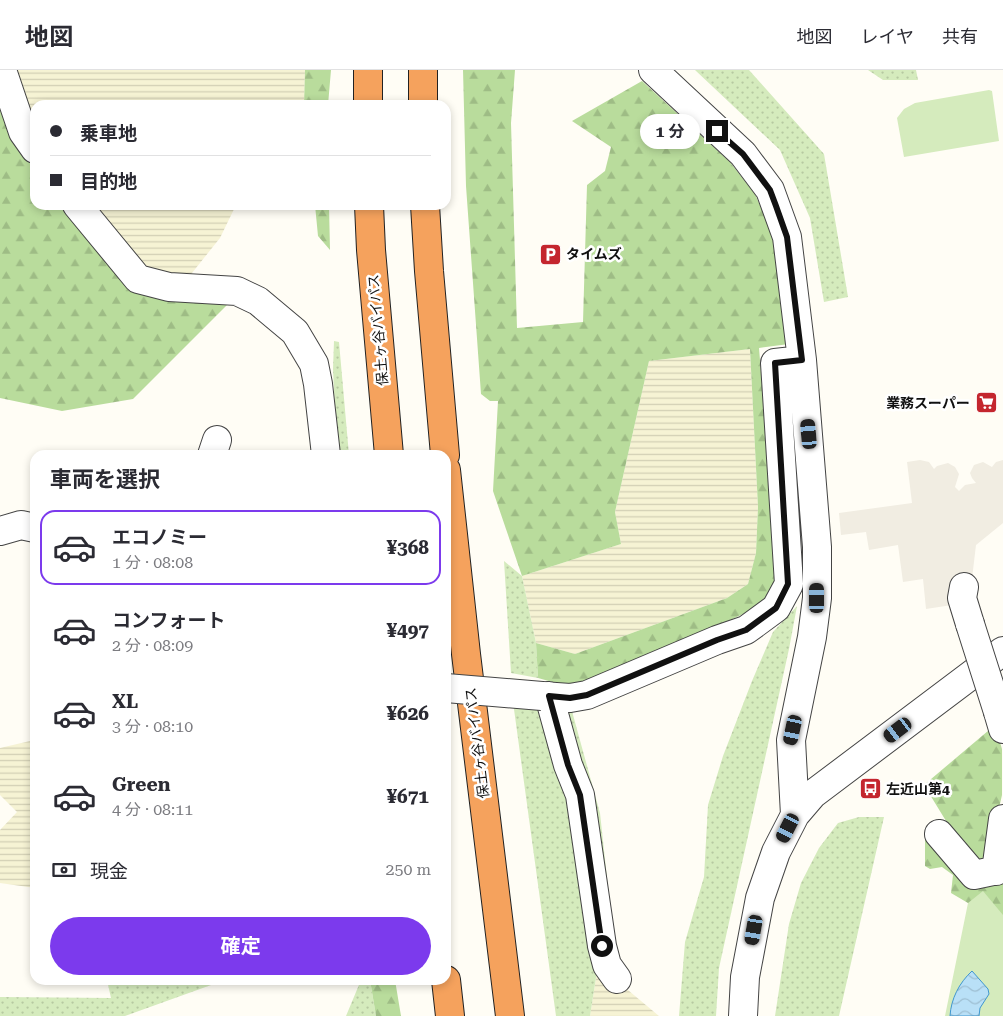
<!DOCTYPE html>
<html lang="ja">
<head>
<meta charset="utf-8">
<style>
	:root { --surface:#fff; --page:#f7f7f7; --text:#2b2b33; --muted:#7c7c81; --line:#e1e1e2; --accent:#7c3aed }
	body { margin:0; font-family:"Roboto Serif","Noto Sans JP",serif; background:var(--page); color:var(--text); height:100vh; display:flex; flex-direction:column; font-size:19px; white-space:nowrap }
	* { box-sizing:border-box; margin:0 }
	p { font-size:16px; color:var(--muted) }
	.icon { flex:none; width:28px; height:28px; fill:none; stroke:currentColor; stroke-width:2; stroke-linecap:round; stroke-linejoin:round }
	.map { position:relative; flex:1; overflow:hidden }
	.sheet { position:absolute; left:30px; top:380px; width:421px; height:535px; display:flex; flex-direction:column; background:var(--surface); border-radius:15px; box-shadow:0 2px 8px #0003 }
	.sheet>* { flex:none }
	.banner { position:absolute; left:30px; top:30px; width:421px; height:110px; border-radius:15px; box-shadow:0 2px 8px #0003; display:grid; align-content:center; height:110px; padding:0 20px; background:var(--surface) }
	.end { position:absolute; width:22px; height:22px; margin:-11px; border:6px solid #111; background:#fff; box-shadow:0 0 0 2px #fff }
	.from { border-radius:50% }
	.bubble { position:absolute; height:35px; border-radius:18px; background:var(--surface); box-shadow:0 2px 8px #0003; font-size:16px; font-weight:700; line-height:35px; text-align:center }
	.car { position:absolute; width:15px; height:30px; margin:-15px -8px; border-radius:6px; box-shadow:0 0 4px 1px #0007; background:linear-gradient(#222 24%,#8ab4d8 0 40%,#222 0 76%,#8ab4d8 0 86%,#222 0) }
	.banner b { display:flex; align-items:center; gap:18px; height:48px; font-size:19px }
	.banner b+b { border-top:1px solid var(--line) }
	.banner i { width:12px; height:12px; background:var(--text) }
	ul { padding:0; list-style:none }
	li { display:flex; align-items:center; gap:15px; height:75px; margin:0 10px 8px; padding:0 10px; border:2px solid transparent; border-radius:15px }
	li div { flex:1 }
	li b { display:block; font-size:19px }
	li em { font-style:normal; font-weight:700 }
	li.current { border-color:var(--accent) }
	li>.icon { width:45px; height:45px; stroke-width:1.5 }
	h2 { padding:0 20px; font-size:22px; line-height:60px }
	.pay { display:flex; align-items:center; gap:12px; height:55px; padding:0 20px; font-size:19px }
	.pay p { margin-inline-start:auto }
	.action { display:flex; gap:10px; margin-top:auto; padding:10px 20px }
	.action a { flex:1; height:58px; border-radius:30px; background:var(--accent); color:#fff; font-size:20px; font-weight:700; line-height:58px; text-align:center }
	header { display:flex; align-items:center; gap:30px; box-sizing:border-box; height:70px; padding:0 25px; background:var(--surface); border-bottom:1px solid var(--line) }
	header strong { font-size:24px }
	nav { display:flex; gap:28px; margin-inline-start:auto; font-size:18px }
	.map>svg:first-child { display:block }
	.farmland { fill:url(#farmland-rules) }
	.grass { fill:url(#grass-dots) }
	.forest { fill:url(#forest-firs) }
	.park { fill:#d5ebbd }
	.plaza { fill:#f1ede2 }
	.water { fill:url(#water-waves); stroke:#3f96cf }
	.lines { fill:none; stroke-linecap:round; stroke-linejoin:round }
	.minor-casing { stroke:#444; stroke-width:30 }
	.highway-casing { stroke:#222; stroke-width:30 }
	.minor { stroke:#fff; stroke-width:28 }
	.highway { stroke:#f5a25d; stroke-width:28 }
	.minor-bridge-casing { stroke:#444; stroke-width:30; stroke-linecap:butt }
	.minor-bridge { stroke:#fff; stroke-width:28 }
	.route { stroke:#111; stroke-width:6 }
	.labels { text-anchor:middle; stroke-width:5; stroke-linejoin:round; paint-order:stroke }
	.poi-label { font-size:14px; font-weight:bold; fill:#111; stroke:#fff; text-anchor:start }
	.street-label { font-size:14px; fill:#111; stroke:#fff }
</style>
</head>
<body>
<header>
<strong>地図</strong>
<nav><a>地図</a><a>レイヤ</a><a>共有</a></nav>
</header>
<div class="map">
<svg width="1003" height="946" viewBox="0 0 1003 946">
	<defs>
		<pattern id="farmland-rules" width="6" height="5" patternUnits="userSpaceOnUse" patternTransform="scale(1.25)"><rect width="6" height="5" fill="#f6f3d4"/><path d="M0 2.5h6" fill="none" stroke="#d2cfb5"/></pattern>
		<pattern id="grass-dots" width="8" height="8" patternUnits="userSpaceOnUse" patternTransform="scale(1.25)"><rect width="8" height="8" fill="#d5ebbd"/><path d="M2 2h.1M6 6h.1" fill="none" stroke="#b6c8a1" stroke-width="1.8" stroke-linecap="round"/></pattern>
		<pattern id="forest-firs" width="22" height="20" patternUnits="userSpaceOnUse" patternTransform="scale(1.25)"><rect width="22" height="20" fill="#b9dc9c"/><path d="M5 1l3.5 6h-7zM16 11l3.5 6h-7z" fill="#9ebc85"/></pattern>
		<pattern id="water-waves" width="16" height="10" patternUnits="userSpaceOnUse" patternTransform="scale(1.25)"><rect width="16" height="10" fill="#b9e0f7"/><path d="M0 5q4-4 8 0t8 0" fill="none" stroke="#9ebfd3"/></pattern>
	</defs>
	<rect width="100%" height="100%" fill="#fffdf5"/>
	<!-- farmland -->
	<path class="farmland" d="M12,0h293l-1,35h-269v26z
		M87,135h149l-16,33 -32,40 -43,-3z
		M750,279l8,158 -2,46 -8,31 -21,14 -152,56 -39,-11 -14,-67 99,-32 -6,-32 34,-151z
		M35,663v155l-35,-5v-53l17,-18 -17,-17v-47l30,-7z
		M598,895l61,51h-69z"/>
	<!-- grass -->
	<path class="grass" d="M695,0h54l75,84 24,143 -24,5 -14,-84 -30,-68z
		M868,0h48l2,10h-35z
		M334,271l5,1 10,113h-12l-4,-86z
		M504,491l18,15 14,67 2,35 -27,-5z
		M797,536l-8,43 -70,319 -3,48h-37l6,-74 19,-65 4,-72 15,-49 29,-75 21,-49z
		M513,632l28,3 33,91 24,169 -8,51h-34z
		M570,634l30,109 14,130 -1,19 -52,-257z
		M859,747h25l-45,199h-64l14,-92 12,-41 18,-35 19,-25z
		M107,910h118l-100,36h-125v-19l111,1z
		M361,910h9l6,36h-30z"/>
	<!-- forest -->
	<path class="forest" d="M305,0h26l-3,35h-24z
		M463,0h52l-4,53 6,205 66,-6 4,-137 18,-14 6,-24 -39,-26 70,-40 88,81 25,32 14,32 9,30 11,88 -30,4 18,224 -3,13 -14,21 -49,23 -127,56h-21l-25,-7 -2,-35 39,11 152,-56 21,-14 8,-31 2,-46 -8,-158 -101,12 -34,151 6,32 -99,32 -29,-85 5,-90h-8l-9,-7 -15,-208z
		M0,6l35,81v48h38l62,75 98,19 -100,100 -71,12 -62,-13z
		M315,135h14l1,45 -12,-14z
		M995,655l7,24v46l-16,70 -21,-13 -41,-67z
		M937,767l66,36v54l-28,-13 -7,-11 -17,-10 2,-18 -11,-8 -12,2 -5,-3v-27z
		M370,910h25l6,36h-25z"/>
	<!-- park -->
	<path class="park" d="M989,20l3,1 7,50 -95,16 -7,-39 7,-9 11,-6z
		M983,821l20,24v101h-58l23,-113z"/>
	<!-- plaza -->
	<path class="plaza" d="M920,390l9,2 5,7 3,-3 11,-3 7,4 4,7 -4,13 4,4 6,-6 11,-2 -4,-5 -2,-5 4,-8 9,-3 9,5 4,-5 7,-2v63l-27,22 -5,42 -19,18 -26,4 -3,-30 -20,3 -5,-37 -29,5 -3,-18 -25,3 -2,-22 73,-10 -5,-41z"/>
	<!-- water -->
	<path class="water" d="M972,901l16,18 1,5 -9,14 -1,8h-29c1,-17 9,-33 22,-45z"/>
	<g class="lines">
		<defs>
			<path id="minor" d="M2,0l21,62 12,17
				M653,0l90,84 27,36 17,47 15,123 15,187v51l-5,39 -21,103 4,75
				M77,135l61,74 31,8 68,4 21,10 37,31 19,32 4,20 8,71
				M212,385l5,-15
				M0,461l21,-6 14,3
				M964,517l-2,11 8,26
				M542,626l28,2 17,-3 130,-55 29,-10 30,-22 13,-24 -14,-221 27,-3
				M549,626l19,69 12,30 22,151 5,19 10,14
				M998,642l5,17
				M939,764l35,41 29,-6
				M996,801l7,-52
				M743,946l2,-39 15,-79 16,-46 19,-37 18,-21 190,-143"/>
			<path id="highway" d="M368,35v-35
				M423,35v-35
				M369,135l2,45 18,205
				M425,135l4,66 16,184
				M446,400l20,184 44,362
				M446,910l4,36"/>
		</defs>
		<!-- minor casing -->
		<use href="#minor" class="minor-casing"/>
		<!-- highway casing -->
		<use href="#highway" class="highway-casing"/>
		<!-- minor -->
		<use href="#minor" class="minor"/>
		<!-- highway -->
		<use href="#highway" class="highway"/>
		<defs>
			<path id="minor-bridge" d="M970,554l28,88
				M446,618l96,8"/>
		</defs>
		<!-- minor-bridge casing -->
		<use href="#minor-bridge" class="minor-bridge-casing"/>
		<!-- minor-bridge -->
		<use href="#minor-bridge" class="minor-bridge"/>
	</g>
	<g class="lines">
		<!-- route -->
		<path class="route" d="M602,876l-22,-151 -12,-30 -19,-69 21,2 17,-3 130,-55 29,-10 30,-22 12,-24 -13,-221 27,-3 -15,-123 -11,-31 -6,-16 -27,-36 -26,-23"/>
	</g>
	<!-- icons -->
	<defs>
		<symbol id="parking-square" viewBox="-11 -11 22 22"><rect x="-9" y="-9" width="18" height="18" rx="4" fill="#c4262e" stroke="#fff"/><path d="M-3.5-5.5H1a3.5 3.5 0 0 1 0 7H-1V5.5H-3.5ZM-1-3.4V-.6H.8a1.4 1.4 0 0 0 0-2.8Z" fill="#fff"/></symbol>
		<symbol id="supermarket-square" viewBox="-11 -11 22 22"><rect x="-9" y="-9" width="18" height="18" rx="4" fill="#c4262e" stroke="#fff"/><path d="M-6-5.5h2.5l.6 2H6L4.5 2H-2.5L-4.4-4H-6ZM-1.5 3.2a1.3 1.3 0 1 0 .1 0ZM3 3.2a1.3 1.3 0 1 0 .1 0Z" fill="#fff"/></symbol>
		<symbol id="bus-square" viewBox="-11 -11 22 22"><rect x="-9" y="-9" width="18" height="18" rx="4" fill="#c4262e" stroke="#fff"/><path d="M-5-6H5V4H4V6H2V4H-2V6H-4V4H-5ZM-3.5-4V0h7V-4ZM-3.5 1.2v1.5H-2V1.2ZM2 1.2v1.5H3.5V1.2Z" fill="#fff"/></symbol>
	</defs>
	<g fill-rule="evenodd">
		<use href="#parking-square" x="538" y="172" width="25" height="25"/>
		<use href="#supermarket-square" x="974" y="320" width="25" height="25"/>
		<use href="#bus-square" x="858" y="706" width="25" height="25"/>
	</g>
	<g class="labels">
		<!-- poi labels -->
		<g class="poi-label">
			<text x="566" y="189">タイムズ</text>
			<text x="970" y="338" text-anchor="end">業務スーパー</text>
			<text x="886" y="724">左近山第4</text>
		</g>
		<!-- street labels -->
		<g class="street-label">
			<text transform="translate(378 260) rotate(-95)" y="5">保土ヶ谷バイパス</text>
			<text transform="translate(477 673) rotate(-97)" y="5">保土ヶ谷バイパス</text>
		</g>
	</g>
</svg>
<i class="end from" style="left:602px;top:876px"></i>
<i class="end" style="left:717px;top:61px"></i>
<div class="bubble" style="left:640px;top:44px;width:60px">1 分</div>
<i class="car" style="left:809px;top:364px;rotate:355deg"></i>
<i class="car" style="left:817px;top:528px;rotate:0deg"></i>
<i class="car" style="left:793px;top:660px;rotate:192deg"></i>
<i class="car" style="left:898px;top:660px;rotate:233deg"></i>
<i class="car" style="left:788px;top:758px;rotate:207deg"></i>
<i class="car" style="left:754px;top:860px;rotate:190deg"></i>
<div class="banner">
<b><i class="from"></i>乗車地</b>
<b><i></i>目的地</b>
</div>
<section class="sheet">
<h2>車両を選択</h2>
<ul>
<li class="current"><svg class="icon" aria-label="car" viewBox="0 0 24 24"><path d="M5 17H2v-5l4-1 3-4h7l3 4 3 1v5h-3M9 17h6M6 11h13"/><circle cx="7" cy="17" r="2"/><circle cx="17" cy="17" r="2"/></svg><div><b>エコノミー</b><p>1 分 · 08:08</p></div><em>¥368</em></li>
<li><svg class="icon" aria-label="car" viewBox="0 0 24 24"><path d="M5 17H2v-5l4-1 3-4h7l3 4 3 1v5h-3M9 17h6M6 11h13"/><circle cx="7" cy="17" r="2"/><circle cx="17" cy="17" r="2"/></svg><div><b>コンフォート</b><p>2 分 · 08:09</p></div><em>¥497</em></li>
<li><svg class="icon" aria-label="car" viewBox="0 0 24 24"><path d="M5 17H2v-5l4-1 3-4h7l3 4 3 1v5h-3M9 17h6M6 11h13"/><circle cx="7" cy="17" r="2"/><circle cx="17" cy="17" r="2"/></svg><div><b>XL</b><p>3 分 · 08:10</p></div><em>¥626</em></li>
<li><svg class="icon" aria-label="car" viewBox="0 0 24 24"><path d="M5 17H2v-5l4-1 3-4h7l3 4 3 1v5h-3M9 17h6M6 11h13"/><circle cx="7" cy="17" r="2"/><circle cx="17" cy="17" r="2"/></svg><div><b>Green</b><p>4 分 · 08:11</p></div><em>¥671</em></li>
</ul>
<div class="pay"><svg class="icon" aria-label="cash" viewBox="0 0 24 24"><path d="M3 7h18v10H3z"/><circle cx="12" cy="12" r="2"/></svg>現金<p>250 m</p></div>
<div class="action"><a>確定</a></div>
</section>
</div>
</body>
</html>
